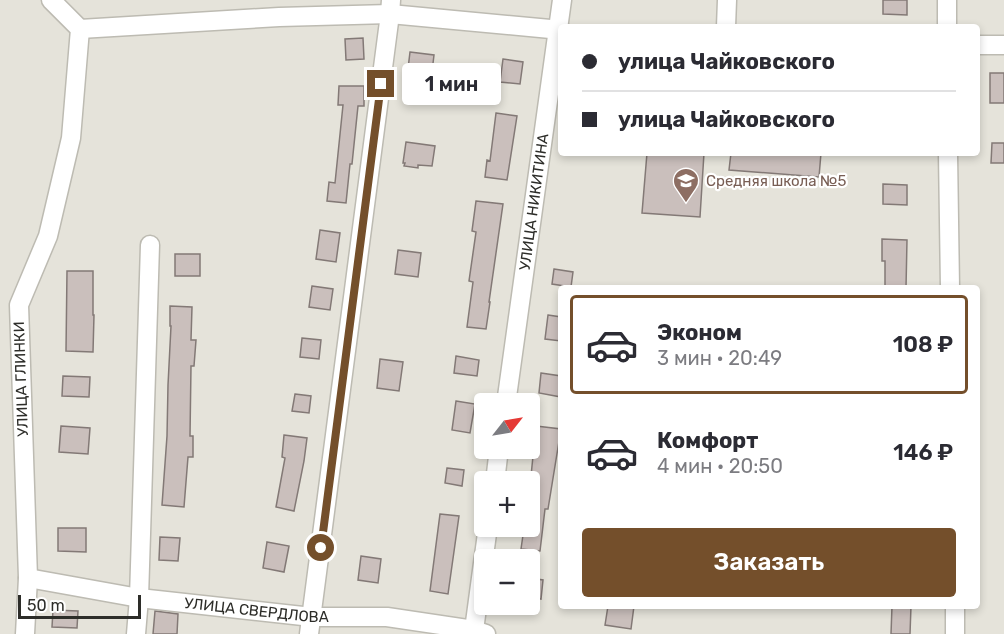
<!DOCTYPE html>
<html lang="ru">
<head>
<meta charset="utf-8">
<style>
	:root { --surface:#fff; --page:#f7f7f7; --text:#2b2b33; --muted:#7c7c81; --line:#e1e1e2; --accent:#744f2b }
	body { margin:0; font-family:Rubik,sans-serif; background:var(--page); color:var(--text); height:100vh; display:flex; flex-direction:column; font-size:22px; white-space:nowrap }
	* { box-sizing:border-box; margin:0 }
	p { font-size:20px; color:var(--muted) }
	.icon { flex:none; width:33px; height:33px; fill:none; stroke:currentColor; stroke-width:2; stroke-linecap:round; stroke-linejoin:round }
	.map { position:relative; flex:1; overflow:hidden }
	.sheet { position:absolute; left:558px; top:285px; width:422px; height:324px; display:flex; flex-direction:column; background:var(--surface); border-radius:6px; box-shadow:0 3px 9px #0003 }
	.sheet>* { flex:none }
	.banner { position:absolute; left:558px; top:24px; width:422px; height:132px; border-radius:6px; box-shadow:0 3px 9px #0003; display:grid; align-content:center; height:132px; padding:0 24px; background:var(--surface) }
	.needle { width:39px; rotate:59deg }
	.controls { position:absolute; left:474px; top:393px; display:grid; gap:12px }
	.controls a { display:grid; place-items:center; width:66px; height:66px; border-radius:6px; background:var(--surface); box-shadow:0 3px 9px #0003; font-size:30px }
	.scale { position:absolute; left:18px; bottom:15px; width:123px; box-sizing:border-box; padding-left:6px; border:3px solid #2d2d29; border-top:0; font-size:16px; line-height:21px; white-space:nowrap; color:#2d2d29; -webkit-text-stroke:4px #fff; paint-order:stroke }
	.end { position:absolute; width:27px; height:27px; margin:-14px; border:8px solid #744f2b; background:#fff; box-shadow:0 0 0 3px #fff }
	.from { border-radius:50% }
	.bubble { position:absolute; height:42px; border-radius:6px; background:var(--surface); box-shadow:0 3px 9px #0003; font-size:20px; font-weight:600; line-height:42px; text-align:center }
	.banner b { display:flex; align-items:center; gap:21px; height:57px; font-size:22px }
	.banner b+b { border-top:2px solid var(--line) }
	.banner i { width:15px; height:15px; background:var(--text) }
	ul { padding:10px 0 0; list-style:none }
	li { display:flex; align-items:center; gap:18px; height:99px; margin:0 12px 9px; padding:0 12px; border:3px solid transparent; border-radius:6px }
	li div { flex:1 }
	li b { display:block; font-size:22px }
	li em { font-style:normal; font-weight:600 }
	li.selected { border-color:var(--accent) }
	li>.icon { width:54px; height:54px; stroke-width:1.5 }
	.button { display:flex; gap:12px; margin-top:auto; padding:12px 24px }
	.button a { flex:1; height:69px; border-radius:6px; background:var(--accent); color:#fff; font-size:24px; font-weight:600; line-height:69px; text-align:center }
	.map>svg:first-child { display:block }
	.building { fill:#cabfbc; stroke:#837976; stroke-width:1.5 }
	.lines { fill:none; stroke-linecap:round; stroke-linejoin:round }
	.minor-casing { stroke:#bdbbb2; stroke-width:21 }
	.minor { stroke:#fff; stroke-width:18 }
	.route { stroke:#744f2b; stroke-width:8 }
	.labels { text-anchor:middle; stroke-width:4.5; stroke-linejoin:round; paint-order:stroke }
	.education-label { font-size:15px; fill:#785e54; stroke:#fff; text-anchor:start }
	.street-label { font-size:15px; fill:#2d2d29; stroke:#fff }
</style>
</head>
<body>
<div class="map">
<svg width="1004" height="634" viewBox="0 0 1004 634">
	<rect width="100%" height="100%" fill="#e5e3da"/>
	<!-- building -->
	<path class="building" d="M883,0h24v15l-24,-1z
		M363,38l1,21 -18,1 -1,-21z
		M410,52l24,3 -3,25 -24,-3z
		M503,59l20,3 -3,22 -20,-2z
		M990,73h14v30h-14z
		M339,86h25v20h-6l-6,58h-2l-4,39 -19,-2 2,-19 6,1 8,-78h-5z
		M496,113l21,3 -10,64 -22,-3 2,-17 3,1z
		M406,142l29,4 -3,20 -14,-1v3l-14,-2 1,-3h-2z
		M992,143h12v20h-13z
		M647,153h57l-4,64 -58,-4z
		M731,153h90l-2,24 -90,-7z
		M883,184l24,1v20l-24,-1z
		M476,201l27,3 -14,98h1l-4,27 -19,-2 6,-45 -4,-1 7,-49 -4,-1z
		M320,230l20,3 -4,29 -20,-3z
		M882,239l25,1 -1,48h-21v-27h-3z
		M398,250l23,3 -3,24 -23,-3z
		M175,254h25v22h-25z
		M554,269l19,3 -2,15 -19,-3z
		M67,271h26v44h1l-1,37 -27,-1z
		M312,286l21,3 -3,21 -21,-3z
		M170,306l22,1 -1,33h5l-2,26h-3l-1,70h3v21h-5l-4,50 -22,-2 5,-69 1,-51 3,-59h-1z
		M548,315l13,2v24l-16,-2z
		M302,338l19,2 -2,19 -19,-2z
		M456,356l23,4 -2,16 -23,-3z
		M380,359l23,3 -4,29 -22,-3z
		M541,373l20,3v21l-22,-4z
		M63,376l27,1 -1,20 -27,-1z
		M295,394l16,2 -2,17 -17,-2z
		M456,401l19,3 -5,29 -18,-3z
		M61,426l29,2 -2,26 -29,-2z
		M536,426l25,3 -13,80h-3l-5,42 -19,-2 3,-21 6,1v-43z
		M284,435l23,3 -3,23 -10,50 -18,-4 9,-49 -3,-1z
		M447,468l17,2 -2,16 -17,-3z
		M440,514l19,2 -11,78 -18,-3z
		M58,528h28v24l-28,-1z
		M160,537l20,1 -2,23 -19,-1z
		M267,542l22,4 -5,26 -21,-4z
		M361,556l20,3 -3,24 -20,-3z
		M530,578l13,2 -2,19 -11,-2z
		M608,606h26l-3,23 -26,-4z
		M892,606h19l-1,28h-19z
		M53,610l25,1 -1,17 -25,-1z
		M155,611l23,3 -1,20h-24z"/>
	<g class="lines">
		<defs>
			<g id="minor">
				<path d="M726,27l1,-27"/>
				<path d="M947,27v-27"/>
				<path d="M80,29l199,-12 111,-3 171,16"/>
				<path d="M976,45h28"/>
				<path d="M948,153l2,135"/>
				<path id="s1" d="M506,404l56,-404"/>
				<path d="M495,482l4,-34"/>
				<path id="s2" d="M28,578l111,20 173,19h75l87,13 12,4"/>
				<path d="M955,606v28"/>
				<path d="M474,630l14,-104"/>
				<path d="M25,634l3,-56 -9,-273 29,-69 23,-98 9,-109 -29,-29"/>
				<path d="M136,634l3,-36 11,-353"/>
				<path d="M309,634l81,-620 1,-14"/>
			</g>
		</defs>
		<!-- minor casing -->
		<use href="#minor" class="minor-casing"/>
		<!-- minor -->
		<use href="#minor" class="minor"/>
	</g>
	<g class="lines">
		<!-- route -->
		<path class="route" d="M321,548l60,-464"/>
	</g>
	<!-- icons -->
	<defs>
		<symbol id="school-pin" viewBox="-11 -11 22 30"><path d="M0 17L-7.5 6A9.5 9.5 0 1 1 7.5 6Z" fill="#8d6e63" stroke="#fff"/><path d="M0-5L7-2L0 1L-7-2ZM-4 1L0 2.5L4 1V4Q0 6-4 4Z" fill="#fff"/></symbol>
	</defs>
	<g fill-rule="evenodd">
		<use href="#school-pin" x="671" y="166" width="30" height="40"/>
	</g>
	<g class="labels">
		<!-- education labels -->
		<g class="education-label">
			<text x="706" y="186">Средняя школа №5</text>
		</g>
		<!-- street labels -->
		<g class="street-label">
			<text dy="5" stroke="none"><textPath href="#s1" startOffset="204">УЛИЦА НИКИТИНА</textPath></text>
			<text transform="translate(21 379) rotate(-92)" y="5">УЛИЦА ГЛИНКИ</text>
			<text dy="5" stroke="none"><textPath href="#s2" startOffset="231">УЛИЦА СВЕРДЛОВА</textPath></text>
		</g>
	</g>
</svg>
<div class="controls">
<a><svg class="needle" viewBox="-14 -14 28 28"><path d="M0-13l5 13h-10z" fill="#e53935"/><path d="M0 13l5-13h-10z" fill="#7c7c81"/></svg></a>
<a>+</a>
<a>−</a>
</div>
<div class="scale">50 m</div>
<i class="end from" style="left:321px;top:548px"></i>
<i class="end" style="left:381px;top:84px"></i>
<div class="bubble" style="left:402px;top:63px;width:99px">1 мин</div>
<div class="banner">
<b><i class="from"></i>улица Чайковского</b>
<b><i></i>улица Чайковского</b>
</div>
<section class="sheet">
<ul>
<li class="selected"><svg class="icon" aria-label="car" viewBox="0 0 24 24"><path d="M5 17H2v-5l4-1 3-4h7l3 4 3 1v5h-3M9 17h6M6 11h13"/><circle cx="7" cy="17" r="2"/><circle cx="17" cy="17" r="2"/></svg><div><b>Эконом</b><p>3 мин · 20:49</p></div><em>108 ₽</em></li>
<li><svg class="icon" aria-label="car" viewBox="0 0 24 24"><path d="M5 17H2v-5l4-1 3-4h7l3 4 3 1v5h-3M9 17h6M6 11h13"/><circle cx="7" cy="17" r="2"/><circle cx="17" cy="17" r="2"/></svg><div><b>Комфорт</b><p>4 мин · 20:50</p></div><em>146 ₽</em></li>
</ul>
<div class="button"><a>Заказать</a></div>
</section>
</div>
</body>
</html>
